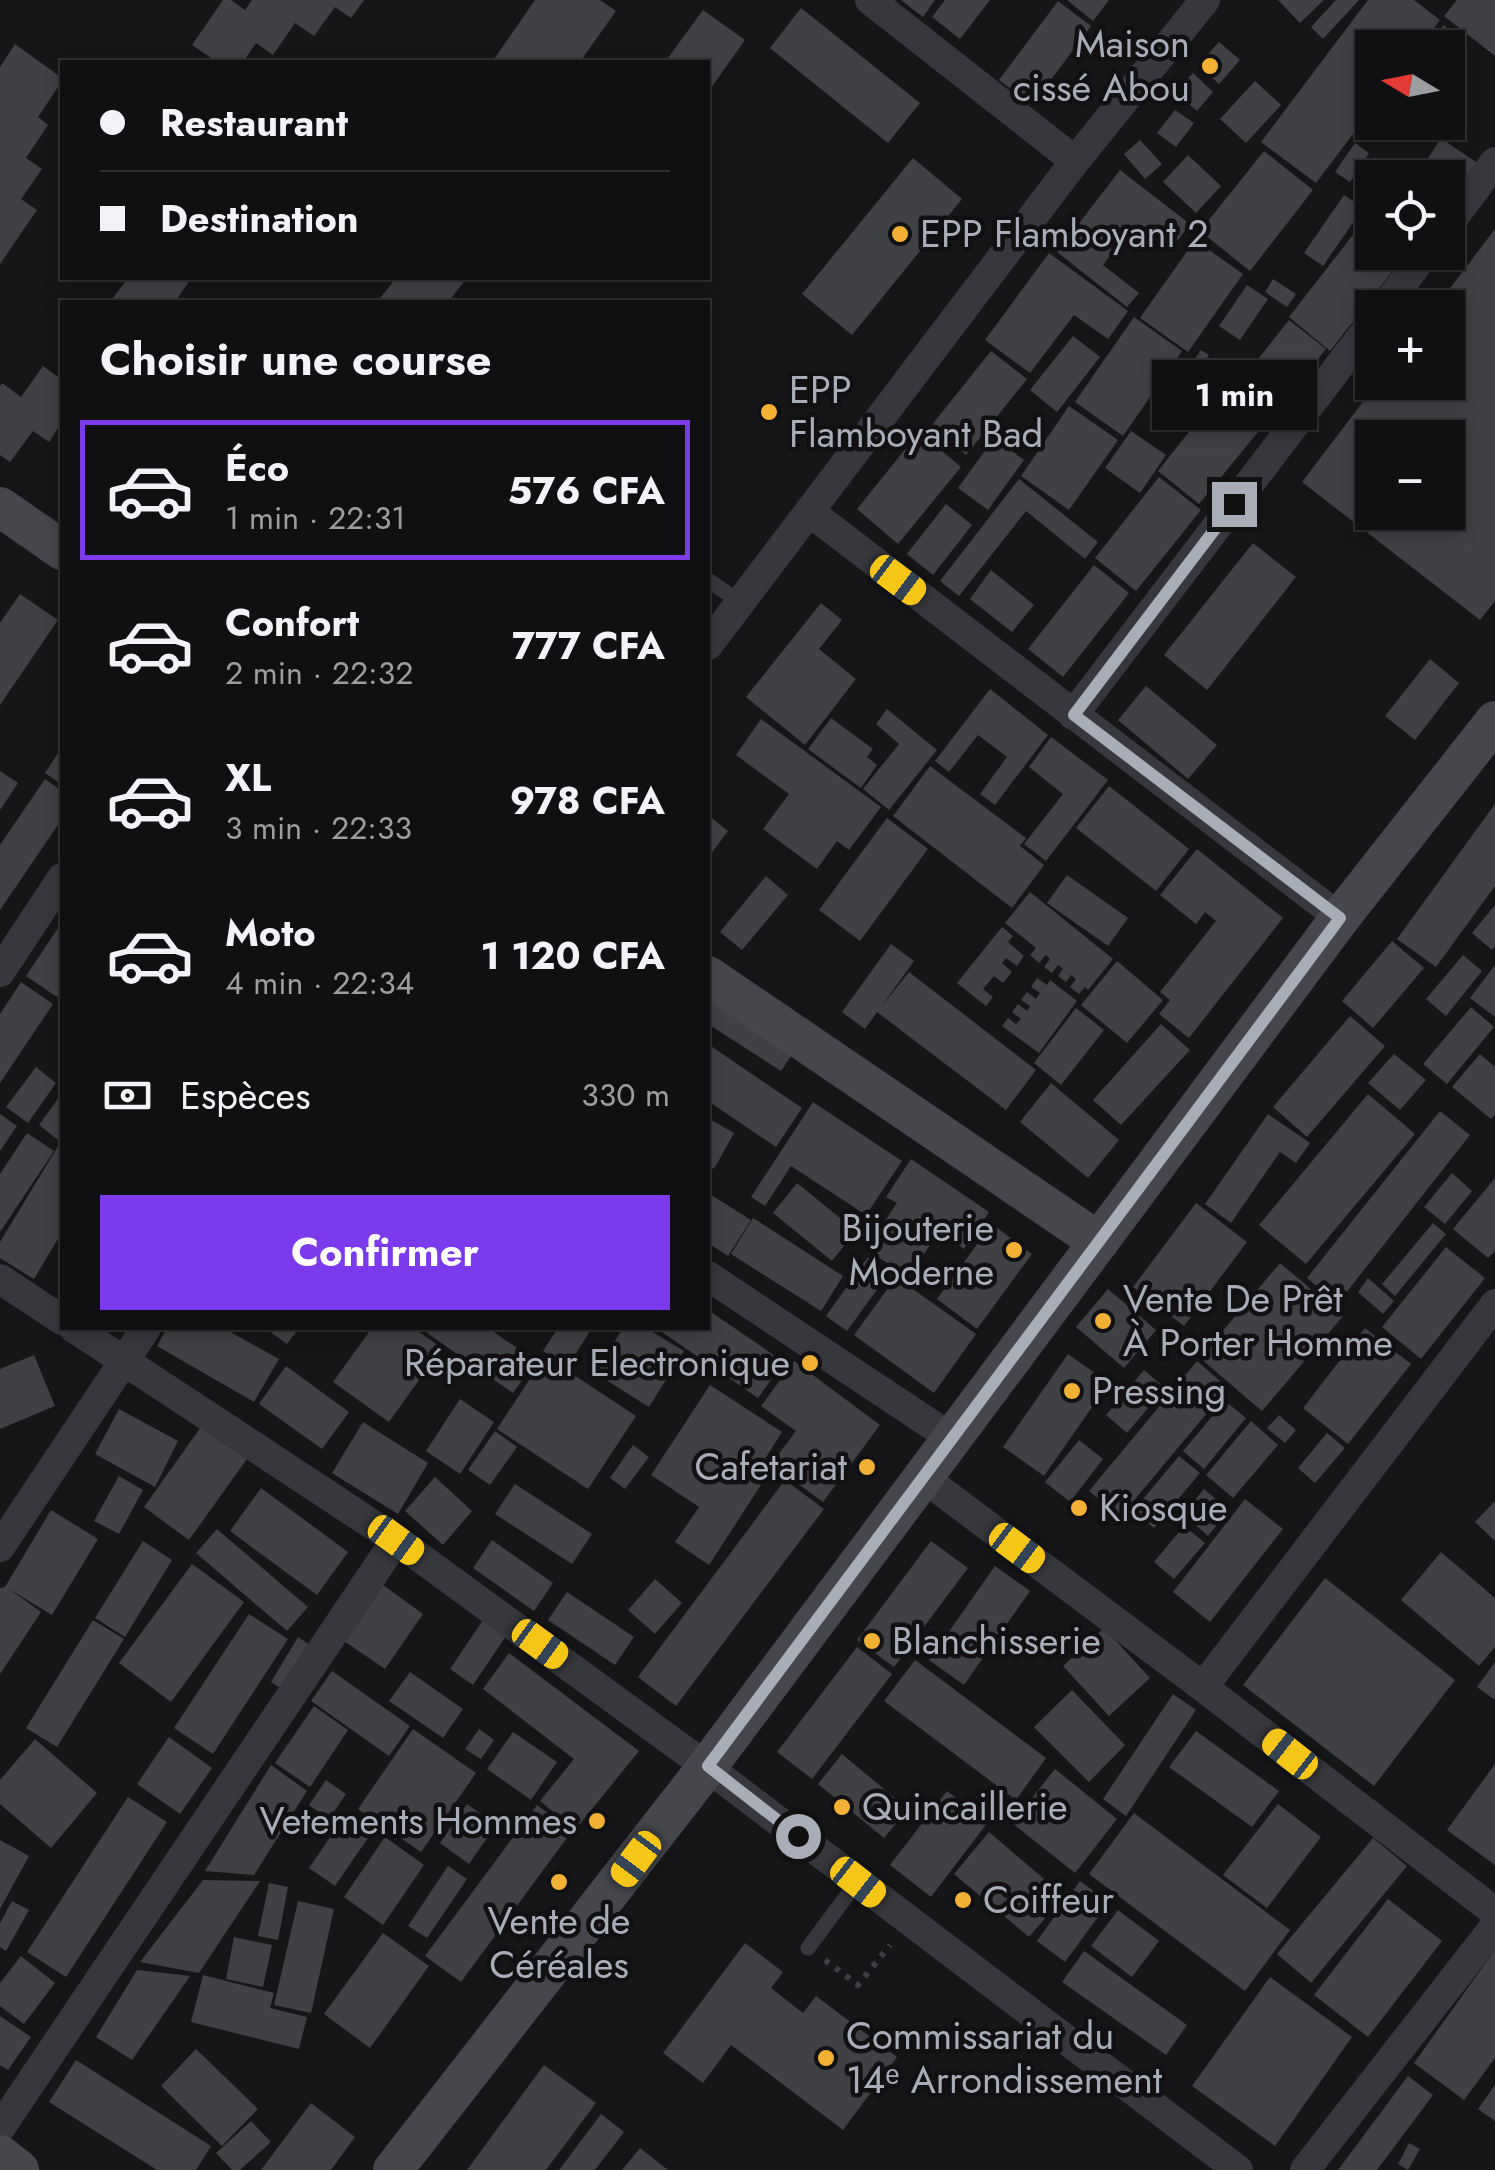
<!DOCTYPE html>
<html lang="fr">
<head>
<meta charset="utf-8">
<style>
	:root { --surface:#101012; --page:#19191b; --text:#f1f3f6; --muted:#9c9d9f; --line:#303032; --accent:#7c3aed }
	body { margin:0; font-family:Jost,sans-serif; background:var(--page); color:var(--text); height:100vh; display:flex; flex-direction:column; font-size:38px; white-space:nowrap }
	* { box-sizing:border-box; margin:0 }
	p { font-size:32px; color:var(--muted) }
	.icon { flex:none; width:55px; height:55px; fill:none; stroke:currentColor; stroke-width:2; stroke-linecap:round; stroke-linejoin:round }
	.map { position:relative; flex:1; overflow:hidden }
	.sheet { position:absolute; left:60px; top:300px; width:650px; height:1030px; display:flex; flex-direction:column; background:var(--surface); border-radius:0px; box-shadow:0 5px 15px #0003,0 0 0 2px var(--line) }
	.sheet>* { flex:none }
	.banner { position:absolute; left:60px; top:60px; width:650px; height:220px; border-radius:0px; box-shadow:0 5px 15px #0003,0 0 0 2px var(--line); display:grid; align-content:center; height:220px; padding:0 40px; background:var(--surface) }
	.needle { width:65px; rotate:280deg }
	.buttons { position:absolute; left:1355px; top:30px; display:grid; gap:20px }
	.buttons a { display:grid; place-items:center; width:110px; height:110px; border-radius:0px; background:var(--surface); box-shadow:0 5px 15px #0003,0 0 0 2px var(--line); font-size:50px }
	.end { position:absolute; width:45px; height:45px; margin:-22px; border:12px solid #a8adb8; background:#111; box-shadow:0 0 0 5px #111 }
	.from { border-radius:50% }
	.bubble { position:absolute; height:70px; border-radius:0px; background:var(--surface); box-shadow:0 5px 15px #0003,0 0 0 2px var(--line); font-size:32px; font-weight:700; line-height:70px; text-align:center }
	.car { position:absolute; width:30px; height:60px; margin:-30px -15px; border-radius:12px; box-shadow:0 0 8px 2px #0007; background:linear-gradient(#f5c518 24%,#345 0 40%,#f5c518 0 76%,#345 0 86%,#f5c518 0) }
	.banner b { display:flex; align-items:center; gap:35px; height:95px; font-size:38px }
	.banner b+b { border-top:2px solid var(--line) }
	.banner i { width:25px; height:25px; background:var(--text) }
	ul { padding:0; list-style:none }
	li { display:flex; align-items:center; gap:30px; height:140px; margin:0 20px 15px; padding:0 20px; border:5px solid transparent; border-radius:0px }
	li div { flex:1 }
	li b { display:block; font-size:38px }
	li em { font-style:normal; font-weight:700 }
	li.on { border-color:var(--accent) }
	li>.icon { width:90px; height:90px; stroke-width:1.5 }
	h2 { padding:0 40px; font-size:45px; line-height:120px }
	.pay { display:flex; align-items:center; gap:25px; height:110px; padding:0 40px; font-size:38px }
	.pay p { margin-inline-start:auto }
	.button { display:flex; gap:20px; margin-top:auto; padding:20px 40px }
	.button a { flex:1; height:115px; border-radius:0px; background:var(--accent); color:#fff; font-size:40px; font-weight:700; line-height:115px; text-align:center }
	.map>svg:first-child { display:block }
	.building { fill:#404145; fill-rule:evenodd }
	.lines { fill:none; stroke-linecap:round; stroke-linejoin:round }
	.path { stroke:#3d3f44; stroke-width:6; stroke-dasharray:5 8; stroke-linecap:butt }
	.lane { stroke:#37383d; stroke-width:15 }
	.street { stroke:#37383d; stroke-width:30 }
	.secondary { stroke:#45474d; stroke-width:40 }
	.route { stroke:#a8adb8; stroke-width:12 }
	.poi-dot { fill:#f2b134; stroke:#111113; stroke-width:4 }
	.labels { text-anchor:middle; stroke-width:9; stroke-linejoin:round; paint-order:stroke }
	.poi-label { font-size:38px; fill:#a8adb8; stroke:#111113; text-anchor:start }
</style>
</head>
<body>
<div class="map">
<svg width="1495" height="2170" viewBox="0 0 1495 2170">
	<rect width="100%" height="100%" fill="#161618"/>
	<!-- building -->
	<path class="building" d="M223,0h8l14,10 7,-10h112l-13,18 -16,-11 -21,29 -19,-13 -22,32 -17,-12 -13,19h-26l-25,-17z
		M535,0h65l16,11 -36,51h-88z
		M901,0h34l-12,17z
		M945,0h45l-30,39 -28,-22z
		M1067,0h42l-16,21z
		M1278,0h46l-24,23z
		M1336,0h23l-36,39 -12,-12z
		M1368,0h46l26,20 -21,28h-47v61l-56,74 -55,-41z
		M1457,0h38v56l-51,-40z
		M1058,1l33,25 -59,79 -33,-25z
		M801,8l119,95 -32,40 -118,-95z
		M703,10l42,30 -37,52v-30h-43z
		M1444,25l12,11 -9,12h-23z
		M1219,42l21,18 -21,24 -21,-19z
		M15,44l47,34v3l-24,36 10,8 -22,33 16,11 -21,30 16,11 -37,54v-197z
		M1193,73l20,19 -16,19 -22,-19z
		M1255,81l26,24 -35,38 -26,-24z
		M1175,110l19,13 -18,24 -19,-14z
		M1441,138l39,27 -32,48v-35h-33z
		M1140,140l22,24 -17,15 -21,-25z
		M1355,143l14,10 -19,29 -15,-10z
		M1264,151l49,39 -63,81 -50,-40z
		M1188,155l33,31 -25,27 -33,-31z
		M913,158l49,41 -110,136 -50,-41z
		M1120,170l70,54 -18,24 -22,-18 -15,19 -12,-10 -20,26 36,28 -12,14 -70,-55z
		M1344,195l19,13 -40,58 -19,-13z
		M1359,227l13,10v15h19l10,8 -71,91 -41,-34z
		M1495,229v372l-15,19 -178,-138 76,-100h70v-74h-13zM1372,438h76v74h-76z
		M1195,240l48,34 -55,78 -48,-34z
		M1049,253l79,58 -20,28 -34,-24 -44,58 -45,-33z
		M128,278h58l4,2 -15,22h-65z
		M396,278h71l-19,24h-71z
		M1273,279l23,15 -9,13 -22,-15z
		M1247,285l21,14 -28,41 -21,-14z
		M1134,317l48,34 -59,85 -48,-34z
		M1289,320l37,29 -127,155 -41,-33 71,-90 7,6z
		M1073,336l27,21 -43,55 -27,-22z
		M1201,350l8,5 -18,26 -8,-5z
		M991,351l36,28 -61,76 -35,-29z
		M43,366l15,11 4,-6v51l-13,20 -16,-11 -23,31 -10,-7v-69l2,-3 19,14z
		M1069,406l49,34 -49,70 -48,-34z
		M1131,431l35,24 -26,38 -35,-25z
		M919,432l42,35 -63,77 -41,-35z
		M994,438l30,22 -36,50 -30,-22z
		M1159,477l42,33 -65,81 -41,-33z
		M1019,479l79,63 -13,17 -59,-48 -67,85 -19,-15z
		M946,504l26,21 -39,50 -26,-21z
		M1253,543l43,34 -89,113 -43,-35z
		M1094,565l35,28 -66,84 -35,-28z
		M991,570l43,35 -22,27 -42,-33z
		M20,594l38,26 -58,85v-82z
		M821,603l21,17 -23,29 37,30 -51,66 -59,-48z
		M1430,659l29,24 -44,57 -30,-24z
		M1146,686l71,59 -29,34 -70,-59z
		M990,689l58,46 -53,70 -15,-11 27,-37 -29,-22 -29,37 -14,-11z
		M887,709l50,41 -48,60 -26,-21 36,-45 -23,-20z
		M831,718l42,31 -6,8 10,8 -16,23 -53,-39z
		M761,719l120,88 -32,43 -12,-9 -20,28 -54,-40 26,-35 -53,-39z
		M1051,737l57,43 -62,81 -22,-17 39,-50 -34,-27z
		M62,747v38l-17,-12z
		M930,766l96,72 -6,8 24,19 -32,43 -119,-92z
		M0,771l18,12 -18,27z
		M45,779l17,12v28l-62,91v-65z
		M1109,786l80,63 -33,42 -80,-63z
		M1495,804v82l-59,81 -39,-28z
		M708,815l20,16 -20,27z
		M887,818l41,31 -68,92 -41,-31z
		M1197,849l86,69 -94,120 -30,-24 11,-14 -10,-8 56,-71 -11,-9 -9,12 -36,-29z
		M1067,875l61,43 -20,28 -61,-43z
		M766,876l22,19 -46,55 -22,-18z
		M1030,892l83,67 -25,31 -3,-3 -6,7 -9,-7 6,-8 -5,-4 -5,7 -8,-6 5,-7 -5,-4 -6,8 -8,-6 6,-8 -4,-4 -7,8 -9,-8 6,-7 -31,-25z
		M1495,905v41l-3,4 -20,-17z
		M62,922v67l-5,8 -31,-21z
		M1002,927l11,9 -5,6 16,14 -7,10 -11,-8 -4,5 10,9 -9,11 -9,-7 -11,13 10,8 -7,9 -29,-23z
		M1392,941l32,27 -51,60 -31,-27z
		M891,944l23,17 -33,46 28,-35 127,98 -30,40 -129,-98 -12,17 -23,-17z
		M1463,955l19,16 -36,45 -20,-17z
		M1117,961l46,39 -36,43 -46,-38z
		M1495,965v52l-25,-19z
		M1037,978l10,7 3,-5 27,21 -38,52 -37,-27 6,-8 8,6 5,-5 -9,-7 6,-8 9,7 3,-5 -9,-6 6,-8 9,7 4,-6 -9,-6z
		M21,982l32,22 -53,79v-69z
		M708,994l87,56 -14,21 -73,-47z
		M1471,1007l23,20 -47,57 -24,-20z
		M1076,1008l28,22 -43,55 -27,-22z
		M1350,1016l35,30 -78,91 -34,-30z
		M1161,1024l29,26 -69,75 -28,-25z
		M708,1044l94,64 -26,39 -68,-46z
		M1394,1054l32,26 -26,30 -32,-27z
		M1480,1054l15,13v47l-4,5 -39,-32z
		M36,1067l20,16 -28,40 -22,-16z
		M1051,1083l68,57 -31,38 -68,-56z
		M62,1093v50l-23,-18z
		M1368,1094l47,40 -109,130 -47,-39z
		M813,1102l89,59 -36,54 -75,-49 -26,40 -14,-9z
		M1440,1111l30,24 -132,168 -31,-25z
		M0,1114l17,12 -17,25z
		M1268,1114l42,29 -14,20 -16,-11 -49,71 -26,-19z
		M708,1118l26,15 -20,36 -6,-4z
		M27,1133l27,18 -54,81v-58z
		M60,1143l2,89 -28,47 -34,-21v-16z
		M911,1159l78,53 -25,37 -25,-17 -31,45 -42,-28 31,-46 -11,-6z
		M1452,1173l20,18 -27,33 -21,-17z
		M1495,1178v73l-7,7 -35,-29z
		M797,1183l59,48 -24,30 -59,-48z
		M708,1193l43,27 -23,36 -20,-13z
		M1196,1203l51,39 -63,84 -51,-39z
		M753,1218l90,58 -22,35 -90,-57z
		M1433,1223l13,11 -51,62 -13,-12z
		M992,1224l40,30 -55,75 -40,-30z
		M1446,1247l39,31 -64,81 -39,-32z
		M868,1257l21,16 -42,58 -21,-15z
		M1280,1263l63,53 -81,95 -62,-53z
		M896,1277l80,57 -42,59 -80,-58z
		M1368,1278l26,23 -11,13 -25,-22z
		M1108,1289l48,41 -32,38 -48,-41z
		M708,1310l76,52 -26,36 -102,-70h52z
		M167,1328h56l56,31 -25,43 -97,-56z
		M265,1328h34l-12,16z
		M372,1328h41l29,20 -53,74 -56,-40z
		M431,1328h57l48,33 -23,32 -86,-60z
		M558,1328h34l-24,38 -25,-15z
		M623,1328h23l38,23 -35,56 -54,-34z
		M1365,1328l46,36 -63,80 -45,-36z
		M1068,1354l41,29 -65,93 -41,-29z
		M34,1355l21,51 -55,23v-60z
		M545,1356l91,60 -48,73 -91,-60z
		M794,1361l86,64 -57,77 -52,-38 25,-33 -35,-25z
		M1197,1361l31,27 -108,129 -31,-26z
		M286,1366l63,46 -27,37 -63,-45z
		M1144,1370l21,18 -38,45 -21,-18z
		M710,1385l72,47 -21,33 9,6 -61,94 -34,-23 24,-35 -48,-32z
		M460,1399l34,23 -34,52 -34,-23z
		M1225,1401l21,17 -42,51 -21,-18z
		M119,1409l59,32 -23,46 -60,-33z
		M1279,1415l17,15 -11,13 -18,-15z
		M1251,1421l27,24 -45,53 -27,-23z
		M363,1422l65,41 -30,51 -66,-41z
		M203,1424l46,32 -60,84 -45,-33z
		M495,1431l22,16 -27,38 -22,-15z
		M1327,1433l18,15 -30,35 -17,-15z
		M1079,1440l24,19 -33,43 -25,-20z
		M633,1445l16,12 -24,32 -15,-11z
		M1179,1456l21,17 -46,55 -21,-17z
		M119,1476l24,14 -24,44 -25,-13z
		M435,1477l37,34 -29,34 -38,-34z
		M785,1480l39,29 -148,197 -38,-29z
		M515,1484l77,50 -20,30 -77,-50z
		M261,1488l87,64 -31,43 -87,-64z
		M1204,1489l25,21 -21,26 -25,-22z
		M1245,1499l38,30 -73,93 -37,-30z
		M1495,1501v40l-20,-19z
		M51,1510l47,29 -46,76 -43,-26 32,23 -41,62v-86l5,-1z
		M1184,1526l21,17 -31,36 -20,-17z
		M217,1529l91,78 -21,24 -91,-78z
		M492,1540l61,43 -19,28 -61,-43z
		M143,1541l29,19 -47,77 -30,-19z
		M931,1541l37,27 -74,99 -37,-27z
		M1441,1552l54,46v49l-16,19 -78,-66z
		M192,1564l52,38 -73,100 -52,-39z
		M995,1566l35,25 -66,94 -35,-25z
		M1325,1578l130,102 -81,106 -131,-101z
		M655,1579l27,24 -27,31 -27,-24z
		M383,1585l40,29 -38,55 -41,-28z
		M567,1592l67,45 -19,28 -67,-45z
		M249,1614l39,25 -75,115 -39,-26z
		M93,1620l31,19 -67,108 -31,-19z
		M483,1620l23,16 -33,49 -23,-16z
		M1104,1628l46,50 -41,38 -46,-50z
		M298,1637l12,8 -27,45 -12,-8z
		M857,1647l35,27 -80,105 -35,-27z
		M509,1653l130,98 -64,79 -35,-29 34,-42 -91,-70z
		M915,1660l131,98 -30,42 -132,-99z
		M1495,1662v38l-18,-13z
		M332,1671l78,55 -21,30 -78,-55z
		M410,1672l53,37 -20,29 -54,-37z
		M1072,1690l53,55 -36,37 -55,-55z
		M1173,1694l23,16 -70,106 -23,-17z
		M314,1706l34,24 -38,57 -35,-24z
		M413,1729l63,44 -55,79 -63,-43z
		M479,1729l15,11 -13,19 -16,-10z
		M1196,1731l83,60 -27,36 -83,-60z
		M513,1732l44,30 -26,38 -44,-31z
		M169,1737l43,31 -32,46 -43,-30z
		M35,1739l62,54 -46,55 -51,-44v-24z
		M842,1754l66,55 -24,29 -66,-54z
		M1495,1764v101l-48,-35z
		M271,1765l36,26 -53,84 -49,-4z
		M1055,1769l62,50 -42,54 -63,-50z
		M326,1780l20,14 -17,25 -20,-14z
		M947,1791l41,31 -57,75 -41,-32z
		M128,1797l39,25 -101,155 -39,-25z
		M467,1804l29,21 -27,39 -29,-21z
		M1278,1804l43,33 -54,71 -44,-33z
		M537,1805l35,26 -111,151 -36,-26z
		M1134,1813l156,117 -45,61 -156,-117z
		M344,1817l26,18 -35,51 -26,-18z
		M989,1832l75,64 -35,41 -75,-63z
		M385,1837l39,28 -41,60 -39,-28z
		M1373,1838l34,28 -96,117 -34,-29z
		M0,1840l29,16 -29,53z
		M448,1866l19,13 -40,59 -19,-12z
		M203,1880l57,1 -61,92 -59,-11z
		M1080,1881l29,21 -44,60 -28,-21z
		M269,1883l19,4 -10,53 -20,-4z
		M1388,1899l54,42 -74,96 -54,-42z
		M12,1901l17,9 -23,41 -6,-4v-24z
		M298,1901l36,8 -23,104 -37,-8z
		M1118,1910l41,31 -27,36 -41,-31z
		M383,1933l46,33 -59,82 -46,-34z
		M234,1937l38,8 -9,42 -37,-8z
		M745,1943l38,29 -12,16 32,25 13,-17 81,61 -54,73 -112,-85 -28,38 -40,-30z
		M1495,1950v108l-31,42 -50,-37z
		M1084,1951l103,74 -21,30 -104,-73z
		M21,1956l34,27 -31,41 -24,-18v-23z
		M137,1970l53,6 -58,84 -36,-23z
		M203,1975l71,18 -4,15 37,9 -8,32 -108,-27z
		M1270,1977l82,60 -77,109 -83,-60z
		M0,2016l31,21 -23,33 -8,-5z
		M196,2049l62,60 -36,37 -61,-60z
		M76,2060l135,86 -15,24h-39l-108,-68z
		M544,2065l52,38 -50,67h-79z
		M1408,2076l25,19 -56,75h-39z
		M1495,2085v36l-17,-12z
		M311,2103l44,34 -24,33h-70z
		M601,2114l23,18 -29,38h-36z
		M251,2121l20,21 -31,28h-8l-16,-17z
		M1409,2143l11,6 -12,21 -10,-6z
		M640,2148l28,22h-46z"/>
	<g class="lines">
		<!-- path -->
		<path class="path" d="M825,1960l33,25 32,-40"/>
		<!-- lane -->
		<path class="lane" d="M708,580l32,22
			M808,1948l49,-66"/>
		<!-- street -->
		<path class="street" d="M870,0l205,161
			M1448,225l47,-63
			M1384,308l42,-56
			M810,512l530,406
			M708,645l367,-484 130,-161
			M1073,715l299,-392
			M0,972l62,-94
			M708,1276l245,163
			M0,1279l62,41
			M74,1328l322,212 311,227 531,403
			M924,1478l279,209 292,225
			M0,1547l146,-219
			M1203,1687l292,-383
			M0,2128l396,-588
			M1305,2170l190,-244"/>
		<!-- secondary -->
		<path class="secondary" d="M0,507l62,43
			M708,976l391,266
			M0,2155l19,15
			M393,2170l314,-403 633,-849 155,-197"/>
	</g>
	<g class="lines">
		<!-- route -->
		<path class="route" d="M798,1836l-90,-70 632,-848 -266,-203 160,-211"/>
	</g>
	<!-- markers -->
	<g class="poi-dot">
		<circle cx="1210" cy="66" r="10"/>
		<circle cx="900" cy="234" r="10"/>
		<circle cx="769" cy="412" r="10"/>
		<circle cx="1014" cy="1250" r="10"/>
		<circle cx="1103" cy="1321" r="10"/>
		<circle cx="810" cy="1363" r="10"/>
		<circle cx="1072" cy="1391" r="10"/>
		<circle cx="867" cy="1467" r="10"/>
		<circle cx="1079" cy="1508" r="10"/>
		<circle cx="872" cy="1641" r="10"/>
		<circle cx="842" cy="1807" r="10"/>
		<circle cx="597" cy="1821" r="10"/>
		<circle cx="559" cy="1882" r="10"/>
		<circle cx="963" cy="1900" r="10"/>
		<circle cx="826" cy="2058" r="10"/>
	</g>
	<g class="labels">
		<!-- poi labels -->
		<g class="poi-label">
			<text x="1190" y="57" text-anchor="end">Maison<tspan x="1190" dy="44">cissé Abou</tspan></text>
			<text x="920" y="247">EPP Flamboyant 2</text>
			<text x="789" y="403">EPP<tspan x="789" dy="44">Flamboyant Bad</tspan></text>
			<text x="994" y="1241" text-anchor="end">Bijouterie<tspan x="994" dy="44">Moderne</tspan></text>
			<text x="1123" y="1312">Vente De Prêt<tspan x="1123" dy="44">À Porter Homme</tspan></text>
			<text x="790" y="1376" text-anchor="end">Réparateur Electronique</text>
			<text x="1092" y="1404">Pressing</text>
			<text x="847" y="1480" text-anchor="end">Cafetariat</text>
			<text x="1099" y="1521">Kiosque</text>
			<text x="892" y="1654">Blanchisserie</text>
			<text x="862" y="1820">Quincaillerie</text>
			<text x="577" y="1834" text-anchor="end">Vetements Hommes</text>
			<text x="983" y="1913">Coiffeur</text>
			<text x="559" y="1934" text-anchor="middle">Vente de<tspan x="559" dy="44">Céréales</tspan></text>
			<text x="846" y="2049">Commissariat du<tspan x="846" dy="44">14ᵉ Arrondissement</tspan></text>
		</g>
	</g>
</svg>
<div class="buttons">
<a><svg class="needle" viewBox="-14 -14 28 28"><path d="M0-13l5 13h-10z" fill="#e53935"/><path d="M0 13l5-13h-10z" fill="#9c9d9f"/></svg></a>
<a><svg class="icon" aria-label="locate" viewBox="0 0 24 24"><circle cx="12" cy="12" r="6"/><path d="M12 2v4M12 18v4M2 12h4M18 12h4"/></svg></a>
<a>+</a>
<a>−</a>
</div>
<i class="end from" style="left:798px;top:1836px"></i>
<i class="end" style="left:1234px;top:504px"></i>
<div class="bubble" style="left:1152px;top:360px;width:165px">1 min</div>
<i class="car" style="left:898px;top:580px;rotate:127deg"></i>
<i class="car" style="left:396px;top:1540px;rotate:126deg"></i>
<i class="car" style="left:1017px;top:1548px;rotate:127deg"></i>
<i class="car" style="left:540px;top:1644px;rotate:126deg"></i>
<i class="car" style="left:1290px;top:1754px;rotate:308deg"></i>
<i class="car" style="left:636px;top:1859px;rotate:217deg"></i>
<i class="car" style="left:858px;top:1882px;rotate:128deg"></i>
<div class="banner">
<b><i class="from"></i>Restaurant</b>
<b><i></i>Destination</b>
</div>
<section class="sheet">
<h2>Choisir une course</h2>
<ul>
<li class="on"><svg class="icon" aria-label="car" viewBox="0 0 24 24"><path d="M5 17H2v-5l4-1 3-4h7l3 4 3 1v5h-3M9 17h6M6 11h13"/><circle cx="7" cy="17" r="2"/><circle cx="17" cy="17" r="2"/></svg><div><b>Éco</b><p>1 min · 22:31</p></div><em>576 CFA</em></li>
<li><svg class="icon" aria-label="car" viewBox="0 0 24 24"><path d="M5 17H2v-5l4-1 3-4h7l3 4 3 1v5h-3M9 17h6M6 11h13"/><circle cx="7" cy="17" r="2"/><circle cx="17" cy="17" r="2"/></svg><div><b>Confort</b><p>2 min · 22:32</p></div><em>777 CFA</em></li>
<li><svg class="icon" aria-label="car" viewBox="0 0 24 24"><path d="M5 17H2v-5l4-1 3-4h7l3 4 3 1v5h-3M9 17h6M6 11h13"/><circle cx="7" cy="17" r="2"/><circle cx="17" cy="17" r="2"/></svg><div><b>XL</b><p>3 min · 22:33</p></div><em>978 CFA</em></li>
<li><svg class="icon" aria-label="car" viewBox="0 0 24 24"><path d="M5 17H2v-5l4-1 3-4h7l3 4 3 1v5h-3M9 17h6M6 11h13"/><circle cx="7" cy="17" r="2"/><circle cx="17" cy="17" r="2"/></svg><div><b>Moto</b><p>4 min · 22:34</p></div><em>1 120 CFA</em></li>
</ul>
<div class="pay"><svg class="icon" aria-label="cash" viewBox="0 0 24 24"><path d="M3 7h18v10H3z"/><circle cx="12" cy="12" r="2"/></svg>Espèces<p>330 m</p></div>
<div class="button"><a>Confirmer</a></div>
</section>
</div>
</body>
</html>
